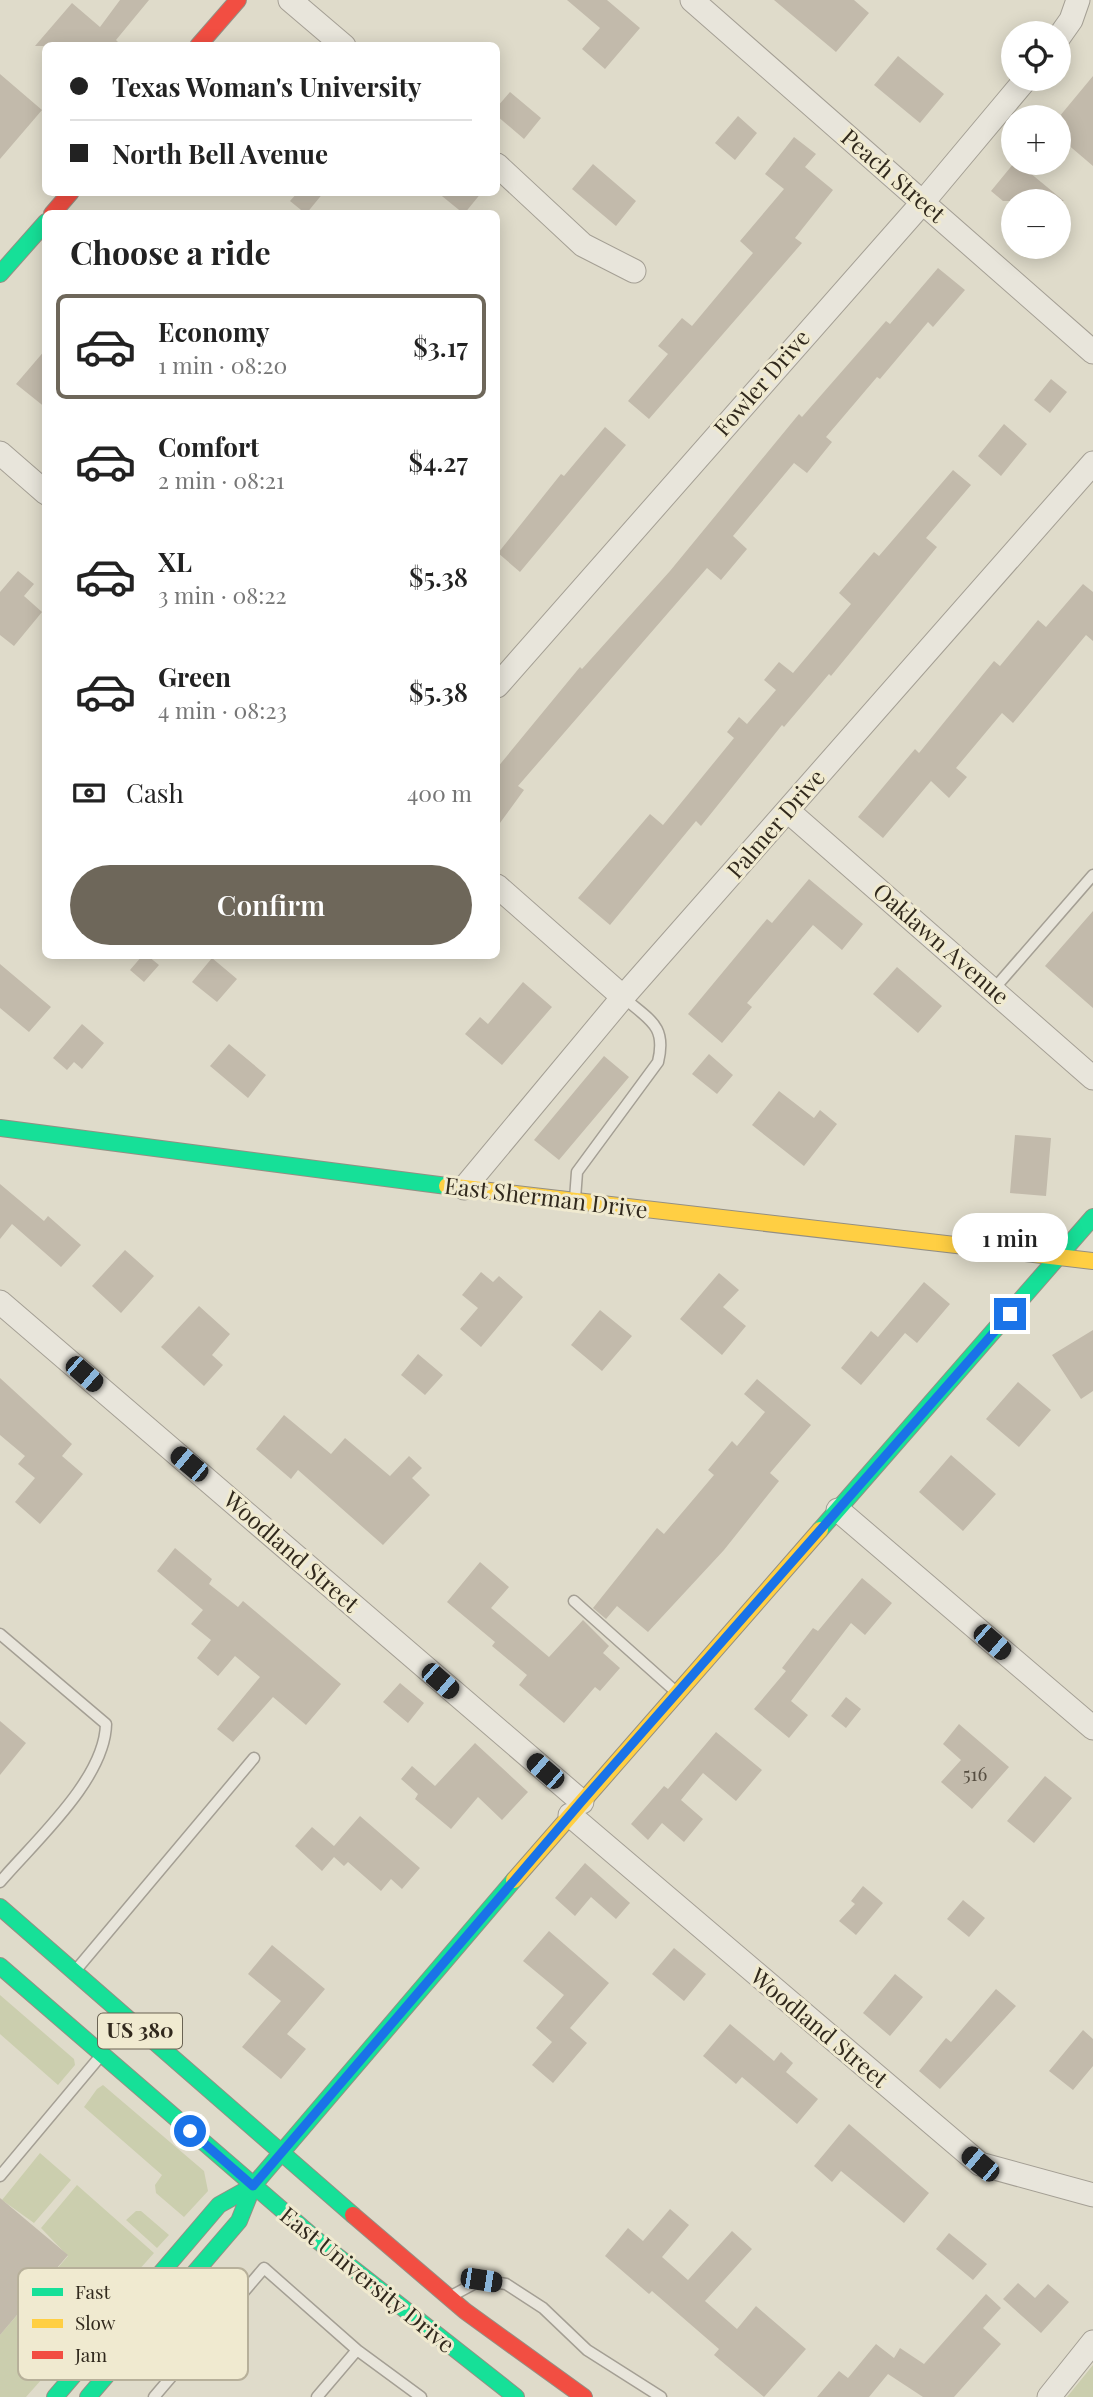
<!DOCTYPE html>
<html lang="en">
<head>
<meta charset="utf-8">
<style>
	:root { --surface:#fff; --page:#f6f6f6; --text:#222; --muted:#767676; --line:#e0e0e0; --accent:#6e675a }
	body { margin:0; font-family:"Playfair Display",serif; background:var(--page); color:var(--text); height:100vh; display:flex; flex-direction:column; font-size:26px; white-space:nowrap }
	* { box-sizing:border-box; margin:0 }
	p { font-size:23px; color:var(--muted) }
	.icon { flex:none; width:38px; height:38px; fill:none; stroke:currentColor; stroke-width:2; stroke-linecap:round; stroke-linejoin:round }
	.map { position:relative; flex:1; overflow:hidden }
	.panel { position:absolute; left:42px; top:210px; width:458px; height:749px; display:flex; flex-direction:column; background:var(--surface); border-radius:10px; box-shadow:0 4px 18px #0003 }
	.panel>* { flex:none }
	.top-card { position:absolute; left:42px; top:42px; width:458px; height:154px; border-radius:10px; box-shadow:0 4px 18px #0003; display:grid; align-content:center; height:154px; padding:0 28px; background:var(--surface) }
	.fabs { position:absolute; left:1001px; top:21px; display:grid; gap:14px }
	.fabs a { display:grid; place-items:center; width:70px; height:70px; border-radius:50%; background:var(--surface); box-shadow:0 4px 18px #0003; font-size:35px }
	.end { position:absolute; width:32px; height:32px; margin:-16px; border:9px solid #1a73e8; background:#fff; box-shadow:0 0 0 4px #fff }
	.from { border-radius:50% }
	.bubble { position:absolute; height:49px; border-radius:24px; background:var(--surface); box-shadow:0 4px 18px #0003; font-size:23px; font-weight:600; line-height:49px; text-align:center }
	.car { position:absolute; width:21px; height:42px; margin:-21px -10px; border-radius:9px; box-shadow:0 0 5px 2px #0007; background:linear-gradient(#222 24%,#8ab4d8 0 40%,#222 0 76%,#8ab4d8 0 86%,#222 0) }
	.top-card b { display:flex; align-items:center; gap:24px; height:66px; font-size:26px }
	.top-card b+b { border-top:2px solid var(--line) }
	.top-card i { width:18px; height:18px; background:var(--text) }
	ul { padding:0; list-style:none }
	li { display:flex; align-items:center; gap:21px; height:105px; margin:0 14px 10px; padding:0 14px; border:4px solid transparent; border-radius:10px }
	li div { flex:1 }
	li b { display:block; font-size:26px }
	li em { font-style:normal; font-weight:600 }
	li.selected { border-color:var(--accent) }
	li>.icon { width:63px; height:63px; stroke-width:1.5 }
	h2 { padding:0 28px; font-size:32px; line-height:84px }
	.pay { display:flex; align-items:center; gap:18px; height:77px; padding:0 28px; font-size:26px }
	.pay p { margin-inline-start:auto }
	.button { display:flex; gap:14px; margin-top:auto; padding:14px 28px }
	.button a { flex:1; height:80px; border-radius:42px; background:var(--accent); color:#fff; font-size:28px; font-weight:600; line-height:80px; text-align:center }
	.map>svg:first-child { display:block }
	.green { fill:#cbceae }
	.building { fill:#c2baab }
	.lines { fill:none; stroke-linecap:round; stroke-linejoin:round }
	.lane-casing { stroke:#a49f94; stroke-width:13 }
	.street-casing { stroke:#a49f94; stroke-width:25 }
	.fast-casing { stroke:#948f83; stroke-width:18 }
	.slow-casing { stroke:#948f83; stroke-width:18 }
	.jam-casing { stroke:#948f83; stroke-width:18 }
	.lane { stroke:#e8e5db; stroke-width:10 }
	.street { stroke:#e8e5db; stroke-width:23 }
	.fast { stroke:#16e098; stroke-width:16 }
	.slow { stroke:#ffcf43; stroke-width:16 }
	.jam { stroke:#f24e42; stroke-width:16 }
	.route { stroke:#1a73e8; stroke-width:9 }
	.labels { text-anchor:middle; stroke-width:6; stroke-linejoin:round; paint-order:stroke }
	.number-label { font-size:19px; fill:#554d40 }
	.shield { fill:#f0ead0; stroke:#6a6353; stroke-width:2 }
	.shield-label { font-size:21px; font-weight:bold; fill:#31291d }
	.street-label { font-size:23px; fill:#31291d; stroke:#f0ead0 }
	.key { fill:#f0ead0; stroke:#b7b09a; stroke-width:2 }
	.key-label { font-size:19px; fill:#31291d }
</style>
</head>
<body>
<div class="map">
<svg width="1093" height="2397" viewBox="0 0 1093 2397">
	<rect width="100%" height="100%" fill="#dfdbca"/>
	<!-- green -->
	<path class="green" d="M0,1995l74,64 1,6 -17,20 -58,-51z
		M103,2085l101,86 4,20 -24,26 -28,-24 -1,-8 7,-10 -78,-68 13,-18z
		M40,2153l31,27 -37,43 -32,-23z
		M77,2185l77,68 -128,144h-26v-62l68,-79 -27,-28z
		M136,2211h5l28,24 -12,13 -31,-28z
		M1093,2365v32h-26z"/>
	<!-- building -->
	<path class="building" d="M120,0h29l-33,40 6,6h-87l37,-43 28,24z
		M567,0h40l33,28 -35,41 -23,-20 18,-21z
		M774,0h80l15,13 -33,39z
		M898,56l46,38 -24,29 -46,-38z
		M0,74l42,36 -42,49z
		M1093,76v90l-34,-29v-20z
		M510,92l31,26 -17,21 -27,-23v-9z
		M738,116l19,17 -22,27 -20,-17z
		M794,137l22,17 -11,13 28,23 -38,48 7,5 -153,176 -21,-18 40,-47 -10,-8 24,-28 10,8 61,-73 -13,-12 44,-52 -19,-15z
		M1014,163h4l46,38h-61l-12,-10z
		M593,164l43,37 -20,25 -44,-37z
		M298,192h26l-18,22 -16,-13z
		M437,192h45l-18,22z
		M938,268l27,22 -32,37 -5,-5 -48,57 -3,-2 -51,60 6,5 -25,31 -13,-10 -61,73 14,13 -26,31 -14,-12 -189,218 6,4 -27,37v-59l83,-101 2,2 88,-98 129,-157 3,3 84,-96 4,3z
		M46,349v59l-30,-24z
		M1051,379l16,13 -17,21 -16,-13z
		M1004,424l23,20 -26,32 -23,-20z
		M605,427l21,18 -106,127 -22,-19 63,-79 3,2z
		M953,470l18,15 -45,53 11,9 -106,129 -2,-2 -45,53 -2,-2 -81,101 -5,-5 -86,104 -32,-27 72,-84 13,11 71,-87 -7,-6 12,-15 8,7 29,-34 -12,-10 15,-18 14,11 58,-69 -12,-11 35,-41 5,4z
		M18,571l16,13 -10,12 18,16 -28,34 -14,-11v-43z
		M1083,584l10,8v49l-7,-6 -73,88 -11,-10 -46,55 11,9 -18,21 -18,-17 -48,57 -25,-21 57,-68 4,4 75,-92 6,5 38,-46 8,7z
		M809,879l54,45 -21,26 -29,-25 -66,78 5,4 -30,36 -34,-29 79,-95 5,4z
		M1093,911v97l-48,-42z
		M142,956h6l11,9 -15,17 -14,-12z
		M212,958l25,21 -20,23 -25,-20z
		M0,964l51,43 -22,25 -29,-24z
		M897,967l45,39 -24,27 -45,-39z
		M523,982l29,25 -50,58 -37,-31 15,-17 8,7z
		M82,1024l22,19 -22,26 -8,-7 -7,8 -14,-12z
		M229,1044l37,31 -18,23 -38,-32z
		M709,1054l24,21 -16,19 -25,-20z
		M604,1056l25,21 -70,83 -25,-20z
		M779,1091l35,27 6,-8 17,14 -33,42 -52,-41z
		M1015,1135l36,3 -5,58 -36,-3z
		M0,1184l44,37 4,-5 33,29 -20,22 -49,-43 -12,15z
		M125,1250l29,26 -33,37 -29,-27z
		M481,1272l12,10 6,-6 24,21 -42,50 -21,-18 18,-21 -16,-13z
		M719,1273l20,17 -16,17 23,19 -24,29 -42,-36z
		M924,1282l26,22 -33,39 -12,-10 -44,52 -20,-17 30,-37 7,6z
		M199,1306l31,28 -18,21 11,10 -19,21 -43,-39z
		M600,1310l32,26 -30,35 -31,-26z
		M1093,1330v61l-12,8 -29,-44z
		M418,1354l25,21 -18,20 -24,-20z
		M0,1378l72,66 -10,12 21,18 -43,50 -25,-22 20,-24 -17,-14 7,-8 -25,-21z
		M757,1379l54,46 -41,48 9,8 -55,69 -76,82 -31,-26 -11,13 -13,-11 64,-80 7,6 50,-59 -6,-5 24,-29 5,5 28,-34 -21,-18z
		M1018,1382l33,28 -32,37 -33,-28z
		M284,1415l47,39 14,-16 45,38 19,-20 13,12 -10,10 18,17 -47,50 -85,-75 -7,9 -35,-30z
		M951,1455l45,39 -33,37 -44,-39z
		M175,1548l37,31 -3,5 29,23 5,-6 98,83 -35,41 -33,-28 -40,45 -16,-13 43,-52 -25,-21 -17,20 -21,-18 14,-18 -20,-16 12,-14 -46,-39z
		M480,1562l29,25 -18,21 58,49 34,-37 26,26 -6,7 17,15 -20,23 -5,-4 -31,36 -45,-38 8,-10 -35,-29 3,-4 -48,-40z
		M862,1578l30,25 -27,32 -14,-12 -60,78 17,14 -19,23 -35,-29 32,-38 -4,-3 31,-40 5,3z
		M400,1683l24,20 -16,20 -25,-21z
		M846,1697l15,12 -15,19 -15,-12z
		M0,1721l26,22 -26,32z
		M959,1724l50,43 -37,42 -31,-27 20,-22 -18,-16z
		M716,1732l46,38 -26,31 -33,-28 -22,27 22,19 -19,23 -22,-19 -14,17 -17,-16 33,-38 4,3z
		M475,1743l53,49 -26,28 -24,-23 -27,32 -36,-30 3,-5 -17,-15 11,-13 23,20z
		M1045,1776l27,22 -38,45 -27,-22z
		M360,1816l60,52 -18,21 -11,-10 -10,12 -33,-29 -4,4 -10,-9 -12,14 -27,-25 17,-19 22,19z
		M585,1863l45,40 -14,16 -25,-22 -16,19 -20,-18z
		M863,1886l20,17 -27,32 -17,-14 16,-17 -4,-3z
		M963,1900l22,18 -16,19 -22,-18z
		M549,1931l60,52 -39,45 17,15 -34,40 -21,-18 20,-23 -16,-14 28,-33 -41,-34z
		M272,1945l53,44 -38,45 19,15 -25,30 -39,-32 39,-46 -33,-27z
		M674,1948l32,26 -22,27 -32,-27z
		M895,1974l28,23 -33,39 -27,-23z
		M996,1989l20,17 -76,83 -21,-18 27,-33 5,4z
		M730,2024l44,37 7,-9 12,11 -7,9 32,27 -21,25 -55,-47 -6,7 -33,-28z
		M1083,2030l10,9v27l-20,24 -24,-19z
		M849,2124l80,69 -25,30 -63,-52 -9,11 -18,-16z
		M0,2198l68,57 -68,80z
		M670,2209l19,16 -27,32 26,23 44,-49 20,18 -47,52 32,28 19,-23 50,43 -42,48 -50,-42 5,-6 -67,-58 -3,3 -44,-38 23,-28 15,13z
		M949,2233l38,31 -14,16 -37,-31z
		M1018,2283l17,15 13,-14 21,18 -28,31 -38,-34z
		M986,2294l15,14 -18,20 18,16 -47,53h-31l-35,-23 -19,23h-52l22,-26 9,7 28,-34 18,14 6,-10 24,16z"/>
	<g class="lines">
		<defs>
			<path id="lane" d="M993,990l100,-115
				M575,1199l2,-27 81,-110c9,-37 -9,-42 -35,-65
				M574,1601l101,90
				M0,1634l106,90c-1,55 -71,117 -106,158
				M76,1970l178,-212
				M0,2176l98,-117
				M455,2294l26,-14 25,4 37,24 44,42 74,47
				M137,2346l35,30
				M357,2350l64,47
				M154,2397l110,-129 93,82 -40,47"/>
			<path id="street" d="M290,0l54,46
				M692,0l401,352
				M1059,37l12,-17 7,-20
				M497,165l86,80 51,26
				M0,453l46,40
				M497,686l426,-484 103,-123
				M788,811l305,267
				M497,886l126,111
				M464,1188l159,-191 470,-534
				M0,1302l582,500
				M838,1510l255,218
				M570,1815l410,349 113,31
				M1049,2397l44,-55"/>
			<path id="fast" d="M0,274l46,-52
				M0,1128l447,58
				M820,1530l273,-313
				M0,1907l353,308
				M0,1966l318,275 198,156
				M55,2397l164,-192 34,-19 261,-306
				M88,2397l151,-176 14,-35"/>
			<path id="slow" d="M447,1186l646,75
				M514,1880l306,-350"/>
			<path id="jam" d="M198,46l40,-46
				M52,214l19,-22
				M353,2215l112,96 119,86"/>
		</defs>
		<!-- lane casing -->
		<use href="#lane" class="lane-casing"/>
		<!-- street casing -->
		<use href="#street" class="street-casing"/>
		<!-- fast casing -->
		<use href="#fast" class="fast-casing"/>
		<!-- slow casing -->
		<use href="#slow" class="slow-casing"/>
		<!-- jam casing -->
		<use href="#jam" class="jam-casing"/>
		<!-- lane -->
		<use href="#lane" class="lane"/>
		<!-- street -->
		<use href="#street" class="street"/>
		<!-- fast -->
		<use href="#fast" class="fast"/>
		<!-- slow -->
		<use href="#slow" class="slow"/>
		<!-- jam -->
		<use href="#jam" class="jam"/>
	</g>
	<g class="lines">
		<!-- route -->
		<path class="route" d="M190,2131l63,55 329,-385 428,-487"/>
	</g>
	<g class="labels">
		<!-- number labels -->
		<g class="number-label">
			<text x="975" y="1781">516</text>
		</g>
		<!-- shield labels -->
		<rect class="shield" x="98" y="2013.5" width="84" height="35" rx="5"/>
		<g class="shield-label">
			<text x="140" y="2038">US 380</text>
		</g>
		<!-- street labels -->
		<g class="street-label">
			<text transform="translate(893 176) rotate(41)" y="8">Peach Street</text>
			<text transform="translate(762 383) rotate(-49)" y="8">Fowler Drive</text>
			<text transform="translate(776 824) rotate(-49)" y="8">Palmer Drive</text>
			<text transform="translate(941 944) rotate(41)" y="8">Oaklawn Avenue</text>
			<text transform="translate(546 1198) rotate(7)" y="8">East Sherman Drive</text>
			<text transform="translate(291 1552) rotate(41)" y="8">Woodland Street</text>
			<text transform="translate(819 2028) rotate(40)" y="8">Woodland Street</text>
			<text transform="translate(367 2280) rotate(39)" y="8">East University Drive</text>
		</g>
	</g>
	<!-- legend -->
	<rect x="18" y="2268" width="230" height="112" rx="10" class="key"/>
	<rect x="32" y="2288" width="31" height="8" fill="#16e098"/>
	<rect x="32" y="2319" width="31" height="9" fill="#ffcf43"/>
	<rect x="32" y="2351" width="31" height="8" fill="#f24e42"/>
	<g class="key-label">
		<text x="75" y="2299">Fast</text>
		<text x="75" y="2330">Slow</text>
		<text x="75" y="2362">Jam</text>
	</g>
</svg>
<div class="fabs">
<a><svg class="icon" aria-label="locate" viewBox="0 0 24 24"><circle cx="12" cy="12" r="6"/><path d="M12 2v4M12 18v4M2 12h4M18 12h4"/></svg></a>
<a>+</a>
<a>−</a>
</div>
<i class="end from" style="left:190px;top:2131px"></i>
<i class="end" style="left:1010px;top:1314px"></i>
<div class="bubble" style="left:952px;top:1213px;width:116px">1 min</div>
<i class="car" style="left:84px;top:1374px;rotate:131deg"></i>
<i class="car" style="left:189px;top:1464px;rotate:310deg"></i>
<i class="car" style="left:992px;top:1642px;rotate:131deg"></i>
<i class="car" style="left:440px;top:1681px;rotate:131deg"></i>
<i class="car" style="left:545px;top:1771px;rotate:311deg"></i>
<i class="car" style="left:980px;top:2164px;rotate:310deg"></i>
<i class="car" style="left:481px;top:2280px;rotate:99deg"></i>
<div class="top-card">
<b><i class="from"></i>Texas Woman's University</b>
<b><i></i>North Bell Avenue</b>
</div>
<section class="panel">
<h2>Choose a ride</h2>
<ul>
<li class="selected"><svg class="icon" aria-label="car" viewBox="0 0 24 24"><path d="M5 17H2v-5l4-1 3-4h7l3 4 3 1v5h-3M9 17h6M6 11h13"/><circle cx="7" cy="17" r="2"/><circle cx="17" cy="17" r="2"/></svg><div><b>Economy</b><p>1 min · 08:20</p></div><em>$3.17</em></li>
<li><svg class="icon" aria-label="car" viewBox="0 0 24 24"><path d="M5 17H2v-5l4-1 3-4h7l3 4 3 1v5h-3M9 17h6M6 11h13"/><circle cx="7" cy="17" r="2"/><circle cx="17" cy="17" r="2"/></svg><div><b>Comfort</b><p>2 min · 08:21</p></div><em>$4.27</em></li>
<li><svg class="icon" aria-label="car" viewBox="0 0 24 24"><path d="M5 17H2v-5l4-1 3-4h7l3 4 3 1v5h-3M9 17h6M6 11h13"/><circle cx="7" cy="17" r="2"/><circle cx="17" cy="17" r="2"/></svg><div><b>XL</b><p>3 min · 08:22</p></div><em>$5.38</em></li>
<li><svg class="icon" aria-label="car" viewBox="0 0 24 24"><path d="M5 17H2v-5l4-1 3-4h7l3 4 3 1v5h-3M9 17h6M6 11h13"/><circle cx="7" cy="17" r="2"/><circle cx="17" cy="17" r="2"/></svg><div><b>Green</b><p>4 min · 08:23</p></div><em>$5.38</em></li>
</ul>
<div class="pay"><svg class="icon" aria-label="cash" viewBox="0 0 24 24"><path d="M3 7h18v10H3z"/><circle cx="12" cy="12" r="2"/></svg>Cash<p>400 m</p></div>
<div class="button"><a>Confirm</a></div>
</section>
</div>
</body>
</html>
